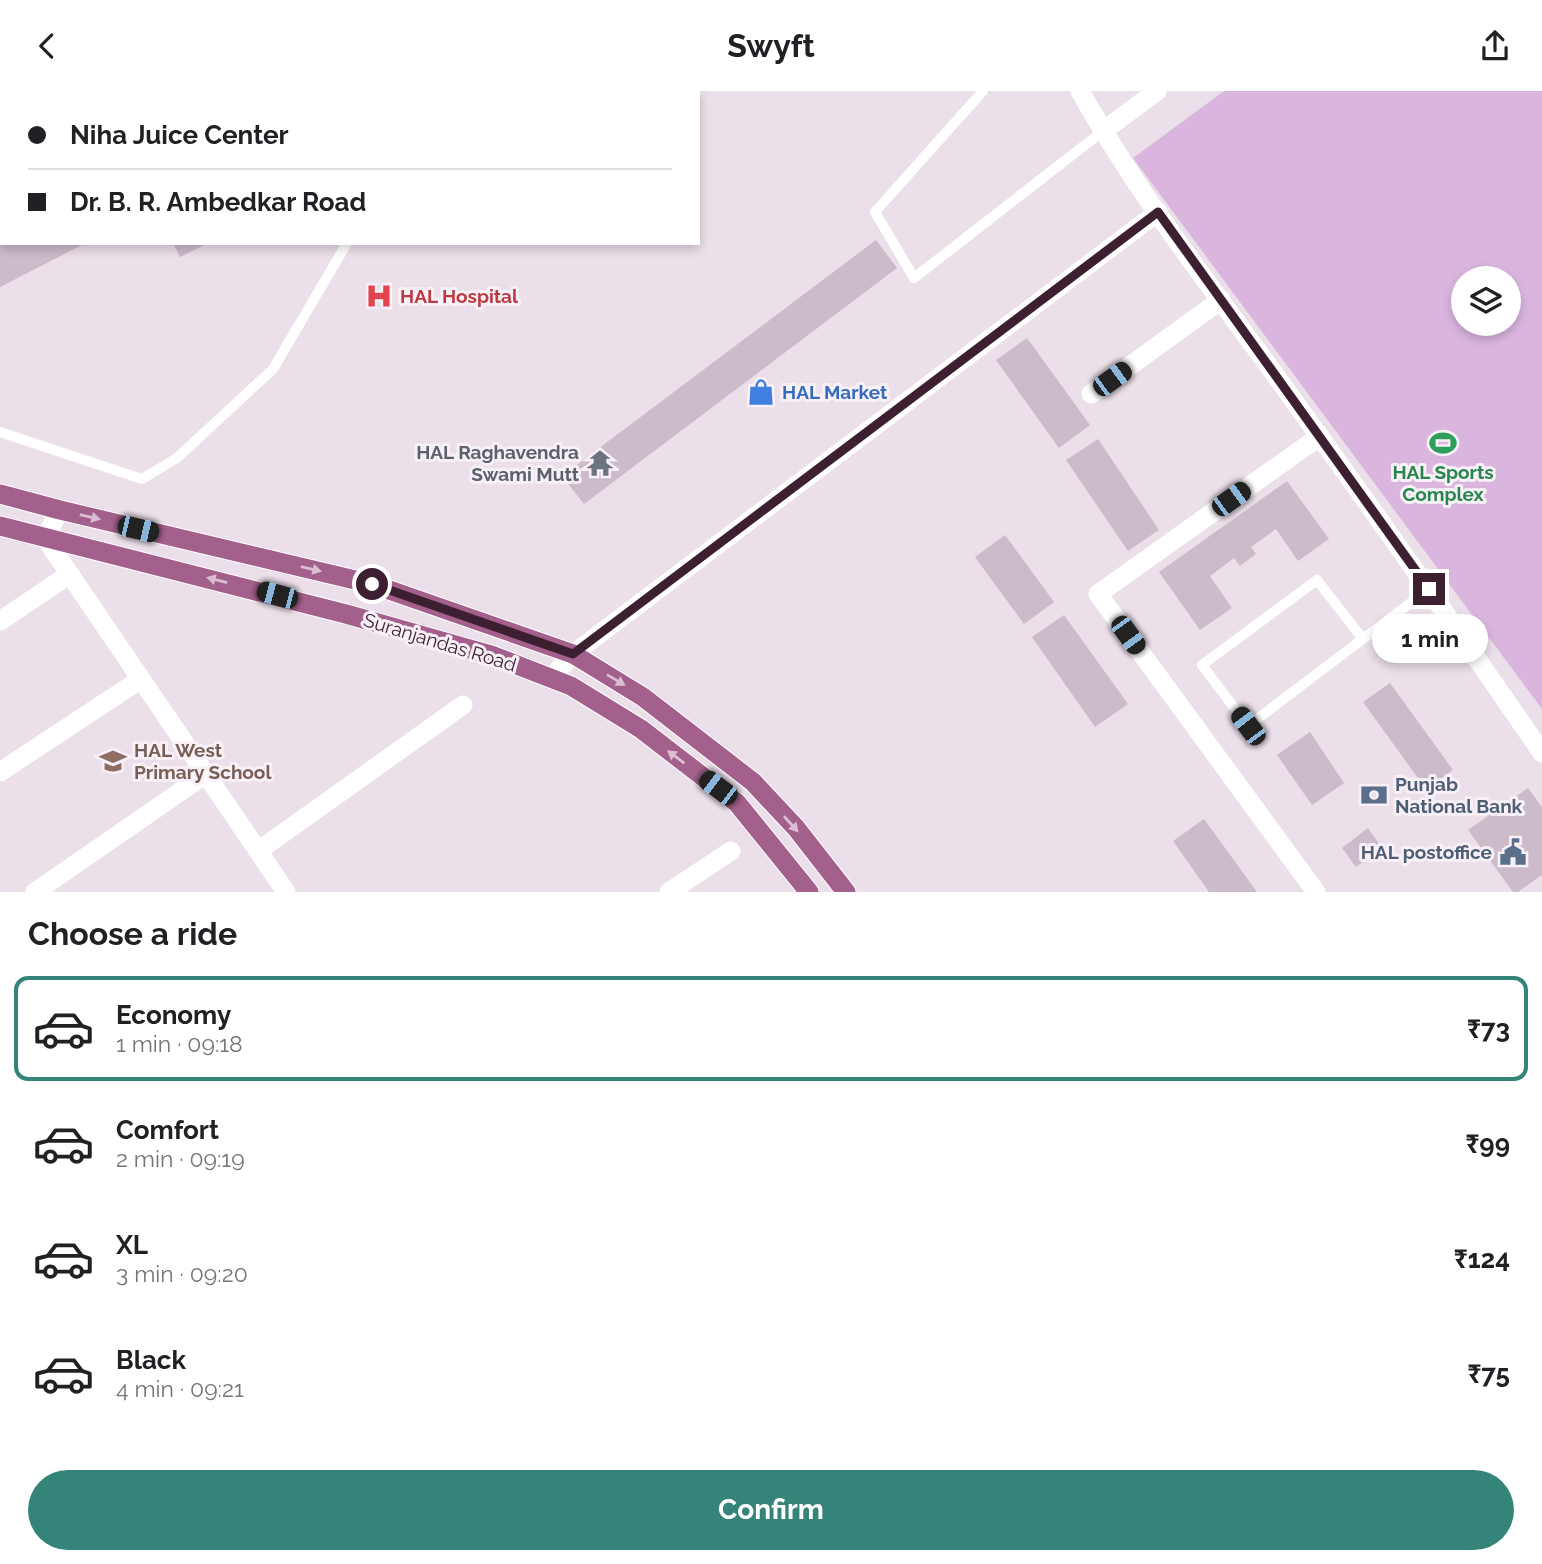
<!DOCTYPE html>
<html lang="en">
<head>
<meta charset="utf-8">
<style>
	:root { --surface:#fff; --page:#f6f6f6; --text:#202124; --muted:#757577; --line:#e0e0e0; --accent:#34847a }
	body { margin:0; font-family:Raleway,sans-serif; background:var(--page); color:var(--text); height:100vh; display:flex; flex-direction:column; font-size:26px; white-space:nowrap }
	* { box-sizing:border-box; margin:0 }
	p { font-size:23px; color:var(--muted) }
	.icon { flex:none; width:38px; height:38px; fill:none; stroke:currentColor; stroke-width:2; stroke-linecap:round; stroke-linejoin:round }
	.map { position:relative; height:801px; overflow:hidden }
	.sheet { display:flex; flex-direction:column; background:var(--surface); flex:1 }
	.sheet>* { flex:none }
	.guide { position:absolute; left:0px; top:0px; width:700px; height:154px; box-shadow:0 4px 10px #0003; display:grid; align-content:center; height:154px; padding:0 28px; background:var(--surface) }
	.buttons { position:absolute; left:1451px; top:175px; display:grid; gap:14px }
	.buttons a { display:grid; place-items:center; width:70px; height:70px; border-radius:50%; background:var(--surface); box-shadow:0 4px 10px #0003; font-size:35px }
	.end { position:absolute; width:32px; height:32px; margin:-16px; border:9px solid #3d1f32; background:#fff; box-shadow:0 0 0 4px #fff }
	.from { border-radius:50% }
	.bubble { position:absolute; height:49px; border-radius:24px; background:var(--surface); box-shadow:0 4px 10px #0003; font-size:23px; font-weight:700; line-height:49px; text-align:center }
	.car { position:absolute; width:21px; height:42px; margin:-21px -10px; border-radius:9px; box-shadow:0 0 5px 2px #0007; background:linear-gradient(#222 24%,#8ab4d8 0 40%,#222 0 76%,#8ab4d8 0 86%,#222 0) }
	.guide b { display:flex; align-items:center; gap:24px; height:66px; font-size:26px }
	.guide b+b { border-top:2px solid var(--line) }
	.guide i { width:18px; height:18px; background:var(--text) }
	ul { padding:0; list-style:none }
	li { display:flex; align-items:center; gap:21px; height:105px; margin:0 14px 10px; padding:0 14px; border:4px solid transparent; border-radius:14px }
	li div { flex:1 }
	li b { display:block; font-size:26px }
	li em { font-style:normal; font-weight:700 }
	li.selected { border-color:var(--accent) }
	li>.icon { width:63px; height:63px; stroke-width:1.5 }
	h2 { padding:0 28px; font-size:32px; line-height:84px }
	.action { display:flex; gap:14px; margin-top:auto; padding:14px 28px }
	.action a { flex:1; height:80px; border-radius:42px; background:var(--accent); color:#fff; font-size:28px; font-weight:700; line-height:80px; text-align:center }
	header { display:flex; justify-content:space-between; align-items:center; height:91px; padding:0 28px; background:var(--surface); font-size:32px; font-weight:700 }
	.map>svg:first-child { display:block }
	.green { fill:#dab6df; fill-rule:evenodd }
	.building { fill:#ccbbc9 }
	.lines { fill:none; stroke-linecap:round; stroke-linejoin:round }
	.primary-casing { stroke:#fff; stroke-width:21 }
	.service { stroke:#fff; stroke-width:10 }
	.minor { stroke:#fff; stroke-width:19 }
	.tertiary { stroke:#fff; stroke-width:19 }
	.primary { stroke:#a4608c; stroke-width:19 }
	.oneway { fill:#dbbed2 }
	.route { stroke:#3d1f32; stroke-width:9 }
	.labels { text-anchor:middle; stroke-width:6; stroke-linejoin:round; paint-order:stroke }
	.health-label { font-size:19px; font-weight:bold; fill:#be3a42; stroke:#f8f0f7; text-anchor:start }
	.shop-label { font-size:19px; font-weight:bold; fill:#366cbe; stroke:#f8f0f7; text-anchor:start }
	.worship-label { font-size:19px; font-weight:bold; fill:#5b616d; stroke:#f8f0f7; text-anchor:end }
	.leisure-label { font-size:19px; font-weight:bold; fill:#27864d; stroke:#f8f0f7 }
	.street-label { font-size:19px; fill:#3d1f32; stroke:#f8f0f7 }
	.education-label { font-size:19px; font-weight:bold; fill:#785e54; stroke:#f8f0f7; text-anchor:start }
	.service-label { font-size:19px; font-weight:bold; fill:#4e5e75; stroke:#f8f0f7; text-anchor:start }
</style>
</head>
<body>
<header><svg class="icon" aria-label="back" viewBox="0 0 24 24"><path d="M15 5l-7 7 7 7"/></svg>Swyft<svg class="icon" aria-label="share" viewBox="0 0 24 24"><path d="M12 15V3M7 8l5-5 5 5M5 13v7h14v-7"/></svg></header>
<div class="map">
<svg width="1542" height="801" viewBox="0 0 1542 801">
	<rect width="100%" height="100%" fill="#ebdfe9"/>
	<!-- green -->
	<path class="green" d="M1224,0h318v618l-409,-551zM1463,187h45v46h-45z"/>
	<!-- building -->
	<path class="building" d="M876,149l21,28 -313,236 -22,-28z
		M0,152h86l-86,44z
		M173,152h35l-28,14z
		M1027,247l63,87 -31,23 -63,-88z
		M1098,348l61,91 -31,21 -62,-91z
		M1287,390l42,58 -31,22 -22,-32 -25,18 5,7 -16,12 -6,-8 -24,18 22,32 -32,22 -41,-58z
		M1005,444l49,67 -30,22 -49,-67z
		M1064,524l64,89 -33,23 -63,-90z
		M1390,592l63,87 -27,19 -63,-87z
		M1310,641l34,51 -32,22 -35,-50z
		M1528,697l14,19v68l-24,17h-5l-45,-62z
		M1204,728l53,73h-48l-36,-51z
		M1368,737l14,20 -26,19 -14,-19z"/>
	<g class="lines">
		<defs>
			<path id="primary" d="M0,403l60,16 312,74 201,70 70,43 110,85 43,46 50,64
				M0,435l346,88 148,42 77,30 70,43 96,74 72,89"/>
		</defs>
		<!-- primary casing -->
		<use href="#primary" class="primary-casing"/>
		<!-- service -->
		<path class="service" d="M983,0l-108,121 39,66 189,-147
			M212,2l3,-2
			M0,110l2,-1
			M0,341l142,47 35,-21 96,-89 74,-126
			M1363,548l-46,-59 -115,85 46,61 181,-137"/>
		<!-- minor -->
		<path class="minor" d="M1091,303l130,-94
			M60,419l-15,28 241,354
			M0,530l70,-47
			M551,587l22,-24 585,-442
			M0,681l141,-93
			M258,760l205,-146
			M35,801l171,-118
			M669,801l62,-41
			M1316,801l-218,-298 222,-158"/>
		<!-- tertiary -->
		<path class="tertiary" d="M1080,0c56,100 128,192 196,285 90,124 179,250 266,377
			M1103,40l54,-40"/>
		<!-- primary -->
		<use href="#primary" class="primary"/>
	</g>
	<!-- one-way arrows -->
	<defs><path id="oneway-solid" d="M-6-.8H1V-3.2L6.5 0L1 3.2V.8H-6Z" transform="scale(1.75)"/></defs>
	<g class="oneway">
		<use href="#oneway-solid" transform="translate(90 426) rotate(13)"/>
		<use href="#oneway-solid" transform="translate(311 478) rotate(13)"/>
		<use href="#oneway-solid" transform="translate(217 489) rotate(-166)"/>
		<use href="#oneway-solid" transform="translate(616 589) rotate(31)"/>
		<use href="#oneway-solid" transform="translate(676 666) rotate(-143)"/>
		<use href="#oneway-solid" transform="translate(791 733) rotate(48)"/>
	</g>
	<g class="lines">
		<!-- route -->
		<path class="route" d="M372,493l201,70 585,-442 271,377"/>
	</g>
	<!-- icons -->
	<defs>
		<symbol id="hospital-bare" viewBox="-9 -9 18 18"><path d="M-5-5h3v3.5h4V-5h3V5h-3V1.5h-4V5h-3Z" fill="#e0444e" stroke="#f8f0f7" stroke-width="2.5" paint-order="stroke"/></symbol>
		<symbol id="shop-bare" viewBox="-9 -9 18 18"><path d="M-5-2.5h2.3a2.7 3.5 0 0 1 5.4 0H5L5.5 6h-11ZM-1.5-2.5h3a1.5 2.3 0 0 0-3 0Z" fill="#3f7fe0" stroke="#f8f0f7" stroke-width="2.5" paint-order="stroke"/></symbol>
		<symbol id="stadium-bare" viewBox="-9 -9 18 18"><path d="M0-5a6.5 5 0 1 0 0 10a6.5 5 0 1 0 0-10ZM-3.5-1.8h7v3.6h-7Z" fill="#2e9e5b" stroke="#f8f0f7" stroke-width="2.5" paint-order="stroke"/></symbol>
		<symbol id="temple-bare" viewBox="-9 -9 18 18"><path d="M0-6L5-2H3V0L6.5 2.5H4V6H1.5V3h-3V6H-4V2.5H-6.5L-3 0V-2H-5Z" fill="#6b7280" stroke="#f8f0f7" stroke-width="2.5" paint-order="stroke"/></symbol>
		<symbol id="school-bare" viewBox="-9 -9 18 18"><path d="M0-5L7-2L0 1L-7-2ZM-4 1L0 2.5L4 1V4Q0 6-4 4Z" fill="#8d6e63" stroke="#f8f0f7" stroke-width="2.5" paint-order="stroke"/></symbol>
		<symbol id="bank-bare" viewBox="-9 -9 18 18"><path d="M-6-4H6V4H-6ZM0-2.3a2.3 2.3 0 1 0 0 4.6a2.3 2.3 0 1 0 0-4.6Z" fill="#5c6f8a" stroke="#f8f0f7" stroke-width="2.5" paint-order="stroke"/></symbol>
		<symbol id="civic-bare" viewBox="-9 -9 18 18"><path d="M-.6-6.5H3V-4.5H.6V-3L4-1V1h2V6H-6V1h2V-1L-.6-3ZM-1.2 2.5V6h2.4V2.5Z" fill="#5c6f8a" stroke="#f8f0f7" stroke-width="2.5" paint-order="stroke"/></symbol>
	</defs>
	<g fill-rule="evenodd">
		<use href="#hospital-bare" x="360" y="186" width="38" height="38"/>
		<use href="#shop-bare" x="742" y="282" width="38" height="38"/>
		<use href="#stadium-bare" x="1424" y="333" width="38" height="38"/>
		<use href="#temple-bare" x="581" y="353" width="38" height="38"/>
		<use href="#school-bare" x="94" y="651" width="38" height="38"/>
		<use href="#bank-bare" x="1355" y="685" width="38" height="38"/>
		<use href="#civic-bare" x="1494" y="742" width="38" height="38"/>
	</g>
	<g class="labels">
		<!-- health labels -->
		<g class="health-label">
			<text x="400" y="212">HAL Hospital</text>
		</g>
		<!-- shop labels -->
		<g class="shop-label">
			<text x="782" y="308">HAL Market</text>
		</g>
		<!-- worship labels -->
		<g class="worship-label">
			<text x="579" y="368">HAL Raghavendra<tspan x="579" dy="22">Swami Mutt</tspan></text>
		</g>
		<!-- leisure labels -->
		<g class="leisure-label">
			<text x="1443" y="388">HAL Sports<tspan x="1443" dy="22">Complex</tspan></text>
		</g>
		<!-- street labels -->
		<g class="street-label">
			<text transform="translate(440 551) rotate(17)" y="7">Suranjandas Road</text>
		</g>
		<!-- education labels -->
		<g class="education-label">
			<text x="134" y="666">HAL West<tspan x="134" dy="22">Primary School</tspan></text>
		</g>
		<!-- service labels -->
		<g class="service-label">
			<text x="1395" y="700">Punjab<tspan x="1395" dy="22">National Bank</tspan></text>
			<text x="1492" y="768" text-anchor="end">HAL postoffice</text>
		</g>
	</g>
</svg>
<div class="buttons">
<a><svg class="icon" aria-label="layers" viewBox="0 0 24 24"><path d="M12 4l9 5-9 5-9-5zM3 14l9 5 9-5"/></svg></a>
</div>
<i class="end from" style="left:372px;top:493px"></i>
<i class="end" style="left:1429px;top:498px"></i>
<div class="bubble" style="left:1372px;top:523px;width:116px">1 min</div>
<i class="car" style="left:1112px;top:288px;rotate:54deg"></i>
<i class="car" style="left:1231px;top:408px;rotate:54deg"></i>
<i class="car" style="left:138px;top:438px;rotate:103deg"></i>
<i class="car" style="left:277px;top:504px;rotate:285deg"></i>
<i class="car" style="left:1128px;top:544px;rotate:144deg"></i>
<i class="car" style="left:1248px;top:635px;rotate:323deg"></i>
<i class="car" style="left:718px;top:697px;rotate:307deg"></i>
<div class="guide">
<b><i class="from"></i>Niha Juice Center</b>
<b><i></i>Dr. B. R. Ambedkar Road</b>
</div>
</div>
<section class="sheet">
<h2>Choose a ride</h2>
<ul>
<li class="selected"><svg class="icon" aria-label="car" viewBox="0 0 24 24"><path d="M5 17H2v-5l4-1 3-4h7l3 4 3 1v5h-3M9 17h6M6 11h13"/><circle cx="7" cy="17" r="2"/><circle cx="17" cy="17" r="2"/></svg><div><b>Economy</b><p>1 min · 09:18</p></div><em>₹73</em></li>
<li><svg class="icon" aria-label="car" viewBox="0 0 24 24"><path d="M5 17H2v-5l4-1 3-4h7l3 4 3 1v5h-3M9 17h6M6 11h13"/><circle cx="7" cy="17" r="2"/><circle cx="17" cy="17" r="2"/></svg><div><b>Comfort</b><p>2 min · 09:19</p></div><em>₹99</em></li>
<li><svg class="icon" aria-label="car" viewBox="0 0 24 24"><path d="M5 17H2v-5l4-1 3-4h7l3 4 3 1v5h-3M9 17h6M6 11h13"/><circle cx="7" cy="17" r="2"/><circle cx="17" cy="17" r="2"/></svg><div><b>XL</b><p>3 min · 09:20</p></div><em>₹124</em></li>
<li><svg class="icon" aria-label="car" viewBox="0 0 24 24"><path d="M5 17H2v-5l4-1 3-4h7l3 4 3 1v5h-3M9 17h6M6 11h13"/><circle cx="7" cy="17" r="2"/><circle cx="17" cy="17" r="2"/></svg><div><b>Black</b><p>4 min · 09:21</p></div><em>₹75</em></li>
</ul>
<div class="action"><a>Confirm</a></div>
</section>
</body>
</html>
